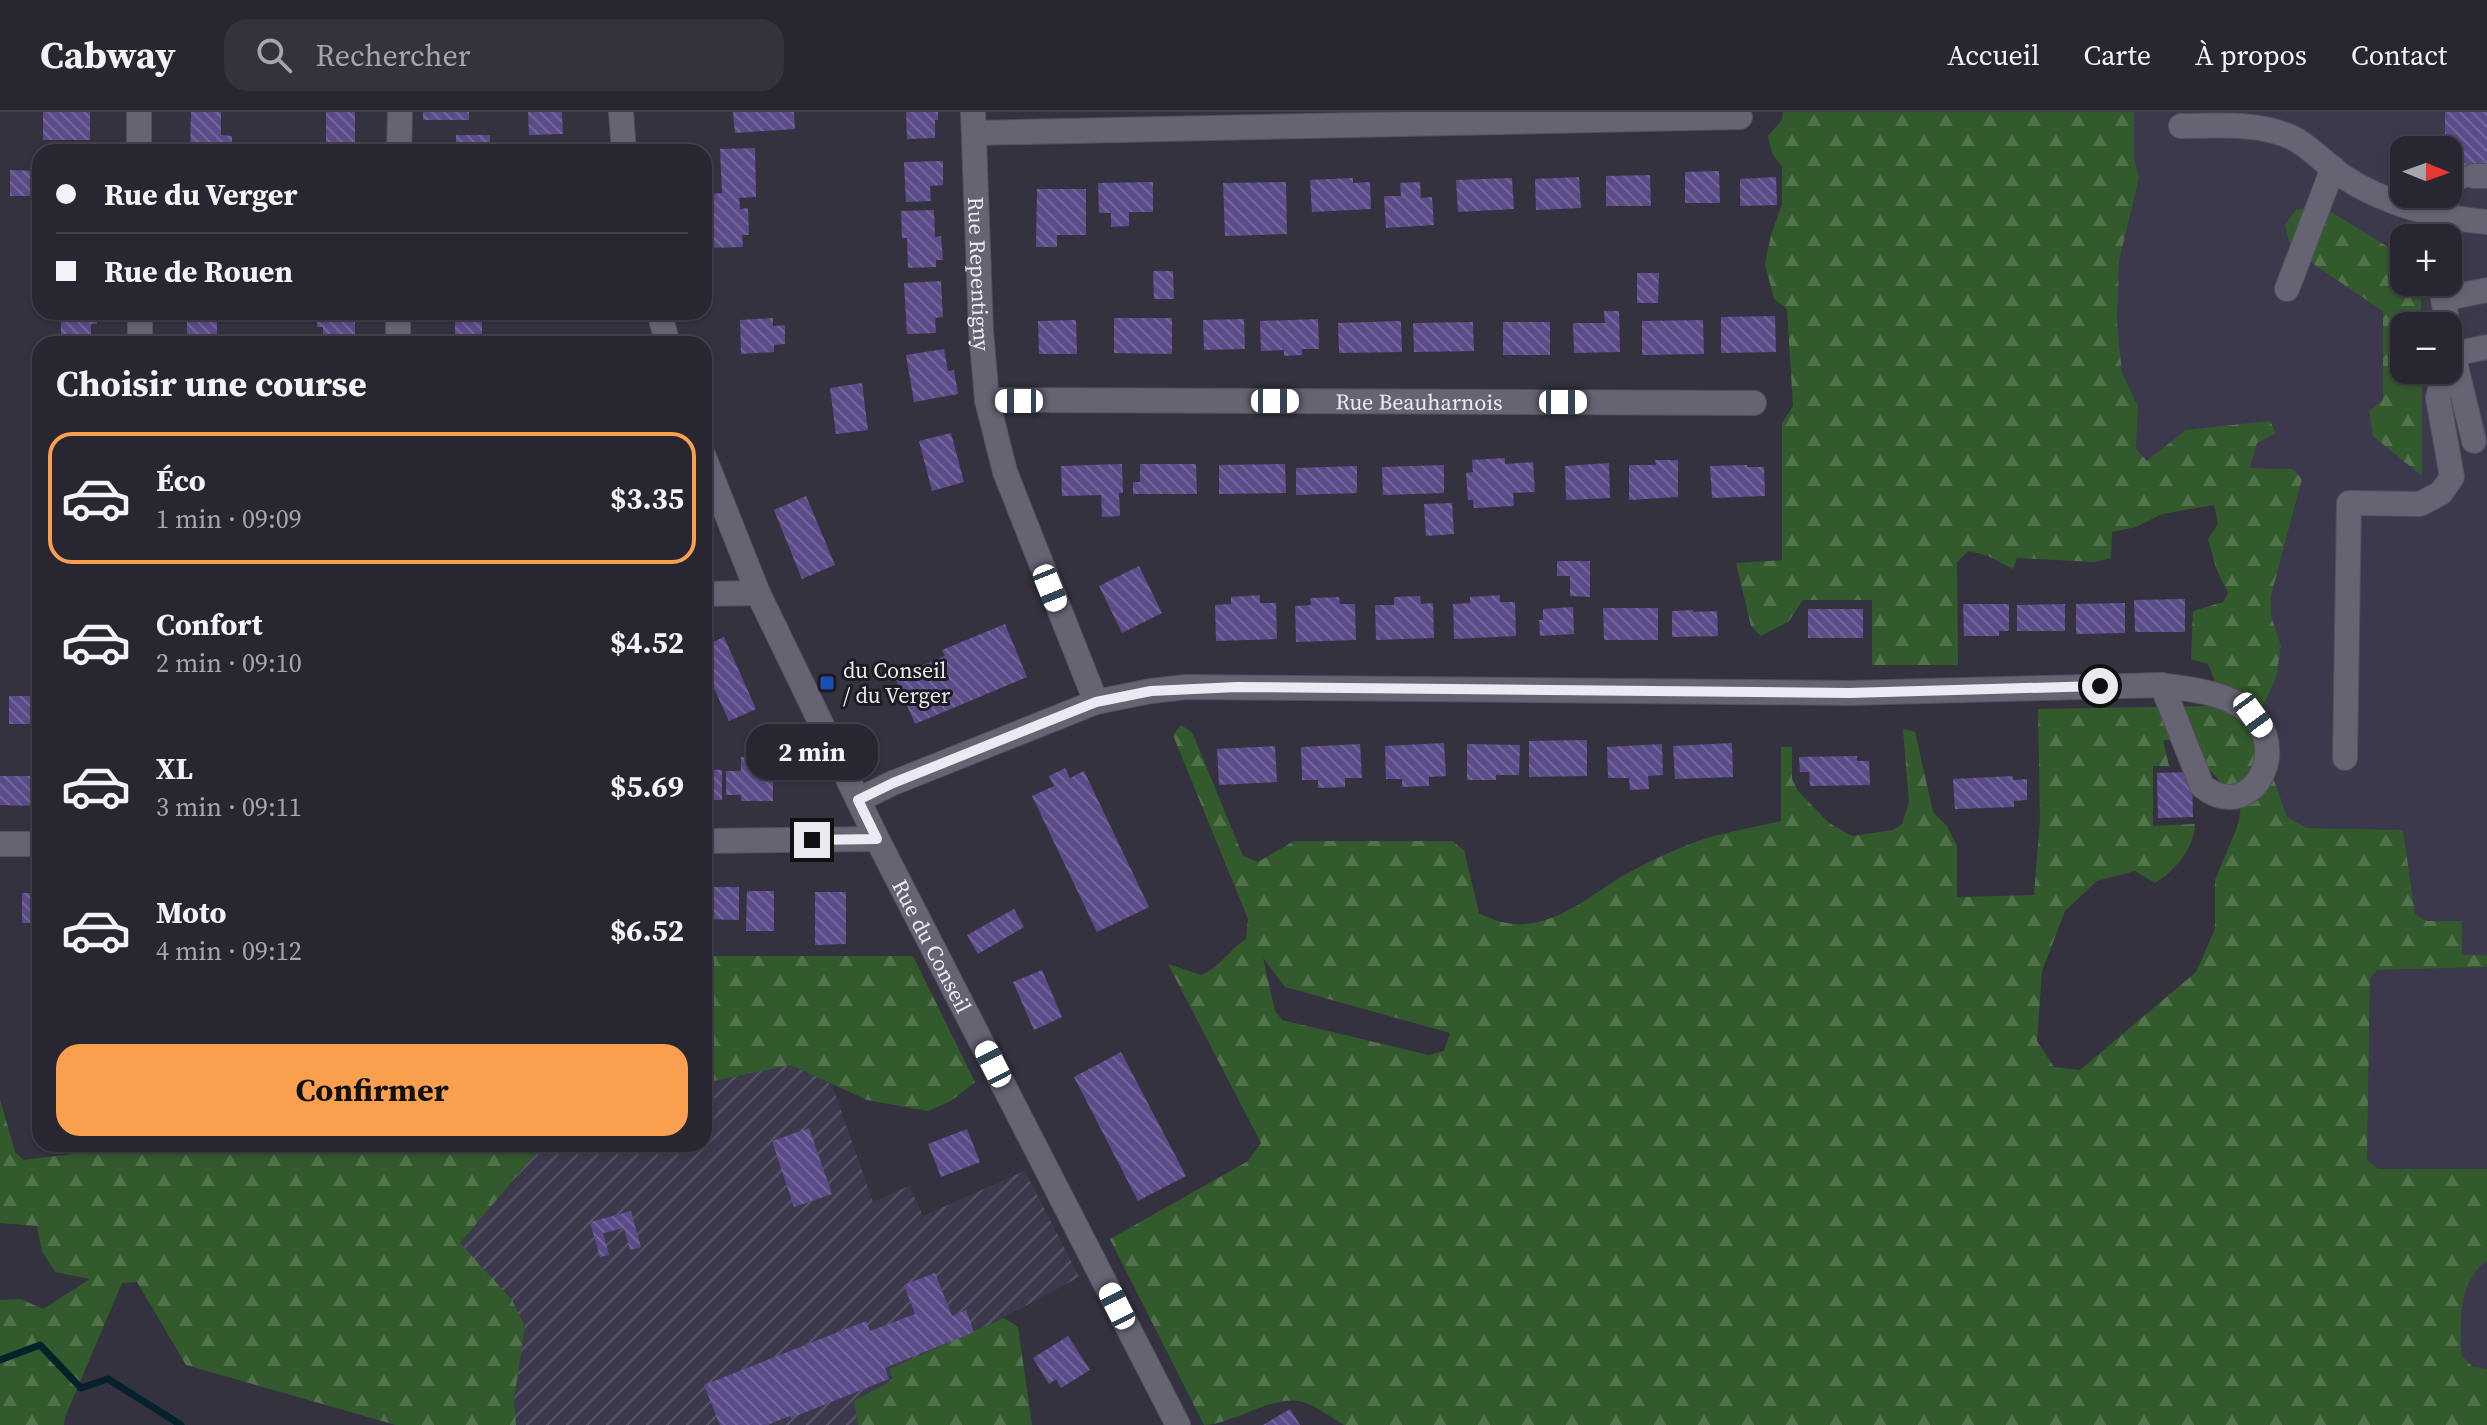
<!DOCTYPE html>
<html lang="fr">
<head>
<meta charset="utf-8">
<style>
	:root { --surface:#282630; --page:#34323c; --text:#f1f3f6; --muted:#a5a5ab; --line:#44434c; --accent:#fa9f4e }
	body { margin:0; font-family:"Source Serif 4",serif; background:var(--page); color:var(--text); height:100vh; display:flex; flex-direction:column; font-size:30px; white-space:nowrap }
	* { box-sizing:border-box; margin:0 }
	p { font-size:26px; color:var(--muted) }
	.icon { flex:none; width:44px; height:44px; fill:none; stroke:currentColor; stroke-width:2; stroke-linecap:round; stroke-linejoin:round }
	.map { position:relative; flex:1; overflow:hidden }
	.side { position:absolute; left:32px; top:224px; width:680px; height:816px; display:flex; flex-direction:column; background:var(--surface); border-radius:24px; box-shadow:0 2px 6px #0004,0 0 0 2px var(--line) }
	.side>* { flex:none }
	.banner { position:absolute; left:32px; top:32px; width:680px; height:176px; border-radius:24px; box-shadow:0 2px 6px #0004,0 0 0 2px var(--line); display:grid; align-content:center; height:176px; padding:0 24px; background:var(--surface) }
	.needle { width:52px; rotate:91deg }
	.tools { position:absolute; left:2390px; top:24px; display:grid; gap:16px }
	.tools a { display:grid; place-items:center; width:72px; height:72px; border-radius:16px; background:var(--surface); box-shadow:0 2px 6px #0004,0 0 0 2px var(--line); font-size:40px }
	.end { position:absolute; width:36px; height:36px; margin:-18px; border:10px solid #ebeaf3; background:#111; box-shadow:0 0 0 4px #111 }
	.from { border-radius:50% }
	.bubble { position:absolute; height:56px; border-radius:24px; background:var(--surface); box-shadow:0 2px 6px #0004,0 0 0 2px var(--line); font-size:26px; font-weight:700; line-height:56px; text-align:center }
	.car { position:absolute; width:24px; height:48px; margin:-24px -12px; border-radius:10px; box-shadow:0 0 6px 2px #0007; background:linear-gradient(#fff 24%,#345 0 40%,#fff 0 76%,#345 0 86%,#fff 0) }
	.banner b { display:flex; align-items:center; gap:28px; height:76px; font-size:30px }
	.banner b+b { border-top:2px solid var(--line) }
	.banner i { width:20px; height:20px; background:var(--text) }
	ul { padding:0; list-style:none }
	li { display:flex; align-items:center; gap:24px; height:132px; margin:0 16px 12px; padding:0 8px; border:4px solid transparent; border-radius:24px }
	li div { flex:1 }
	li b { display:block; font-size:30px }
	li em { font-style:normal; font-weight:700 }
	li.current { border-color:var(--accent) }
	li>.icon { width:72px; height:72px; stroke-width:1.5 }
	h2 { padding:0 24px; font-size:36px; line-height:96px }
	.button { display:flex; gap:16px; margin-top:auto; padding:16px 24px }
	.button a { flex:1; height:92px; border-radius:24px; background:var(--accent); color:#111; font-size:32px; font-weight:700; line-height:92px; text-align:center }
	header { display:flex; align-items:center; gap:48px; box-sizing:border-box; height:112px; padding:0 40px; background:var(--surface); border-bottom:2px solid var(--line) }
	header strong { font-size:38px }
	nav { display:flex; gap:44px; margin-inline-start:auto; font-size:28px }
	.search { width:560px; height:72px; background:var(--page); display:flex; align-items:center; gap:20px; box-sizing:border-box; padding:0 28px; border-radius:24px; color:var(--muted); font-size:30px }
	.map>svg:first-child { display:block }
	.built { fill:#3d394d; fill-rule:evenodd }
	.industrial { fill:url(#industrial-furrows) }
	.forest { fill:url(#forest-firs); fill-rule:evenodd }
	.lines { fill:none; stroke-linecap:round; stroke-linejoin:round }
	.stream { stroke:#05212c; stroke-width:7 }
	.building { fill:url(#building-back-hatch) }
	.minor-casing { stroke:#52505b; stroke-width:26 }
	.minor { stroke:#666473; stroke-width:24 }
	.route { stroke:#ebeaf3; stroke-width:10 }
	.transit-dot { fill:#1a4fb4; stroke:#1c1b21; stroke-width:3 }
	.labels { text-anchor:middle; stroke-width:6; stroke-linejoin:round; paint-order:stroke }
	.street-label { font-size:22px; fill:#ebeaf3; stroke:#1c1b21 }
	.poi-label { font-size:22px; fill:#ebeaf3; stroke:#1c1b21; text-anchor:start }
</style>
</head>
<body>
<header>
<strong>Cabway</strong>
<div class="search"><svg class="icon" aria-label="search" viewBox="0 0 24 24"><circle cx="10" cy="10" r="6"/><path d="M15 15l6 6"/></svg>Rechercher</div>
<nav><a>Accueil</a><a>Carte</a><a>À propos</a><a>Contact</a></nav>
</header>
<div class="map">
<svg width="2487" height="1313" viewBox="0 0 2487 1313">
	<defs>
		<pattern id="industrial-furrows" width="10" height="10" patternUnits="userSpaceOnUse" patternTransform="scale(2)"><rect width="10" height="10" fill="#3d394d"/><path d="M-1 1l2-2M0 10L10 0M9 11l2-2" fill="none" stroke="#595667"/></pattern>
		<pattern id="forest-firs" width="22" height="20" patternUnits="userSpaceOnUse" patternTransform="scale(2)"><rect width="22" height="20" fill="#335a2c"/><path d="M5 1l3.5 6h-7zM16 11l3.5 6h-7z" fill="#51724b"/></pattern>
		<pattern id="building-back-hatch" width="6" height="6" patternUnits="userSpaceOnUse" patternTransform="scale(2)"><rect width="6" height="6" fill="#5b4c89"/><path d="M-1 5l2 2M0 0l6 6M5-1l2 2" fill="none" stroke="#73669a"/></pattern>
	</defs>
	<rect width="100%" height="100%" fill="#353240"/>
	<!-- built -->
	<path class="built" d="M2134,0h353v843h-25l-1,-34h-35l-11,-7 -12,-84 -96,-2 -20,-11 -25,-71 -3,-31 17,-37 5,-32 -10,-31v-19l31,-116 -9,-11 -43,-1 7,-25 -93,6 -17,12 -11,-12 2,-43 -16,-33 -5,-50 2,-62 20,-83 -5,-22zM2404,38h44v44h-44zM2404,126h44v44h-44zM2404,214h44v44h-44z
		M2487,855v202h-109l-11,-9 3,-181 7,-9z
		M2487,1149v108l-15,-3 -11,-10 1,-57 11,-28z"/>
	<!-- industrial -->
	<path class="industrial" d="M791,953l26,11 15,9 41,117 36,-16 14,30 102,-45 54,106 -101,54 -89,38 4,11 -39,21 4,24h-342l-2,-26 10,-72 -64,-84 75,-89 20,-10h149v-61z"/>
	<!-- forest -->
	<path class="forest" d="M1783,0h351v44l5,22 -20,83 -2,62 5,50 16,33 -2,43 11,12 39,-31 84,-9 6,12 -19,10 -7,25 43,1 9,10 -31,117v19l10,31 -5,32 -17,37 3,31 25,71 20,11 96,2 12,84 12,7h35v34h25v12l-110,3 -7,9 -3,181 11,9h109v92c-31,22 -25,60 -26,94l11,11 15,3v56h-1143c-12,-7 -25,-17 -38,-22 -30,-12 -72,22 -102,22l-94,-186 138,-78 13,-18 -93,-179 33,11c19,-8 27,-24 45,-36l2,-20 -75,-184 8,-10 11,7 51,124 15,6 36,-21h158l12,9 15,63c57,31 98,-9 145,-38 18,-10 37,-19 56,-27 31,-14 68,-19 101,-27v-74h11v32l6,12 31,32 23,13 41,-6 9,-6 7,-21 -6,-74 12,3 18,80 14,14 10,20v51l77,-2 6,-75 -2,-111 168,-3 10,-22 -8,-20 -17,-5 2,-48 30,-9 5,-9 -12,-25 -8,-29 10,-15 -4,-19 -52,9 -26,13 -24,5 -1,26 -16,4 -78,-4 -4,11 -27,-14 -18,-4 -11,11 1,103h-86v-65h-69l-14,21 -28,15 -10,-10 -15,-63 46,-3v-137l11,-17 -6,-97 -13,-10 -9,-35 6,-29 11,-31v-37l-10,-14 -4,-17 14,-16zM2163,628h21l57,66 -3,19 -23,55v49l-19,43 -116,98 -26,-3 -17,-26 5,-70 23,-60 32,-30 38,-10 20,12c19,-11 40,-36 40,-59l-42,2v-60h16zM1263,846l22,29 165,46 -6,18 -15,4 -147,-35 -7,-9z
		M2320,93l84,52v25h17v44h-17v44h18v106l-49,-40 -4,-25 14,-11v-89l-92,-62 -6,-24 11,-15z
		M704,844h209l62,126 -24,19 -23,10 -61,-11 -76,-35 -87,18z
		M0,987l15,53 8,8 49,-6 25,-10h458l-20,10 -75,89 52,57 13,27 -11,72 2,26h-120l-210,-60 -49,-83 -15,1 -57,134 -1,8h-64v-125l21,-1 22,10 47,-30 -35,-7 -13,-21 -5,-25 -37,-3z
		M1004,1206l14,9 14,98h-174l-4,-24 39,-21 -4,-11z"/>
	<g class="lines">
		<!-- stream -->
		<path class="stream" d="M0,1248l40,-15 41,43 27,-9 73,46"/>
	</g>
	<!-- building -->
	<path class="building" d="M43,0h47v28h-47z
		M191,0h30v23l11,1v16h-42z
		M326,0h29v40h-29z
		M423,0h46v8h-46z
		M528,0h34l1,22 -34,1z
		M733,0h61l1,17 -60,4z
		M906,0h32v8h-3v18l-28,1z
		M2445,0h42v59l-13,16h-14l-12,-16v-21h-3z
		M456,23h34v17h-34z
		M755,36l1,49 -17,1 1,11 8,-1 1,27h-7l1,12 -39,1v-21h6l-1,-33 13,-1 -2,-44z
		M943,49v24l-13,1 1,15 -25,1 -2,-40z
		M10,58l28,1v25h-28z
		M1719,59l1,32h-35v-31z
		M1650,63l1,31h-45v-30z
		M1579,65l2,31 -45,2 -1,-31z
		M1776,65l1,28 -37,1v-27z
		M1353,66v5l17,-1 1,27 -59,3 -2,-32z
		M1512,66l2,31 -56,3 -2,-32z
		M1153,70v30h-24v14l-18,1v-14h-12l-1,-30z
		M1286,70l1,52 -62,2 -2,-53z
		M1420,70l1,16 11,-1 2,28 -48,3 -2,-32h17l-1,-13z
		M1037,77h49v46h-29v12h-21z
		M934,98l1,27 6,-1 2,24h-7v7l-28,1 -1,-30h-5l-1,-27z
		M1153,159h20l1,28h-20z
		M1637,161h22l-1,30h-21z
		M941,169l2,36 -8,1 1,15 -29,1 -3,-51z
		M1604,199h15l1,41 -46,1 -1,-30h32z
		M61,200h36v12h-6v20h-30z
		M187,200h30v23h-4v9h-26z
		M317,200h38v32h-32v-17h-6z
		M455,200h27v32h-27z
		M1775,204l1,36 -55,1v-36z
		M773,206v8l12,-1v19l-11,1v7l-33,2 -1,-34z
		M1114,206h58v36l-58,-1z
		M1244,207l1,30 -41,1 -1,-30z
		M1318,207l1,30h-17v6l-18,1v-6l-23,1 -1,-30z
		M1076,208l1,34h-38l-1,-33z
		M1703,208l1,34 -62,1v-34z
		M1401,209l1,31 -63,1 -1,-30z
		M1473,210l1,29 -60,1 -1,-29z
		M1503,210h47v33h-47z
		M944,237l4,22 6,-1 4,24 -44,8 -8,-47z
		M862,271l6,47 -32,4 -6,-46z
		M951,321l13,49 -32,9 -13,-50z
		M1505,346v6l28,-2 2,30 -22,1 1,13 -40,2 -1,-8h-5l-2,-27 7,-1 -1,-12z
		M1655,348h23v37l-49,3v-35h27z
		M1609,351l1,35 -44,2 -1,-34z
		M1122,352l1,29h-4l1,23 -18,1 -1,-22 -39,1 -1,-30z
		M1140,352h56l1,30h-64v-12h7z
		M1285,352l1,29 -67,1v-29z
		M1444,353v28l-61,2 -1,-28z
		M1747,353v2h17l1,29 -53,2 -2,-32z
		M1357,354v27l-61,2v-27z
		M806,384l29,69 -33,14 -28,-69z
		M1452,391l2,31 -28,2 -2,-32z
		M1557,449h33v36l-20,-1v-20h-13z
		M1139,454l23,47 -40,20 -23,-47z
		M1260,483v8h16l1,36 -61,2 -1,-36 16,-1v-7z
		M1500,483v7h15l1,34 -62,3 -1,-35 17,-1v-6z
		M1420,484l1,8 12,-1 1,35 -58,2 -1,-35h19v-8z
		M1339,485l1,7h15l1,36 -60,2 -1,-36 16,-1 -1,-7z
		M2185,487v33h-50l-1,-32z
		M2125,491v30l-49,1v-30z
		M1963,492h46v27h-10v5h-35z
		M2065,492v27h-48v-26z
		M1573,495l1,27 -34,2 -1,-16h4v-11z
		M1603,496h55v32h-54z
		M1808,497h55v29h-55z
		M1693,498l1,2 23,-1 1,25 -46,1v-26z
		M1005,512l22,53 -112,47 -20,-47 50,-21 -3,-6z
		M724,525l32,72 -27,12 -25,-55v-25l7,-3 2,4z
		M9,584h31l-1,28h-30z
		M1587,628v36l-58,1v-36z
		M1444,631l2,33 -17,1v9l-27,1v-8h-16l-1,-33z
		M1732,631l1,34 -58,2 -2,-33z
		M1360,632l2,34h-17v9l-27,1v-8h-16l-1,-33z
		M1467,632l53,1 -1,30h-23v5h-29z
		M1662,632l1,31 -15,1 1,13 -19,1 -1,-12h-21l-1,-31z
		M1275,634l2,36 -58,3 -2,-36z
		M753,641h20v48h-32v-6h-15v-24h15v-14h12z
		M1857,644v5h12l1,24 -60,1 -1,-14h-9l-1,-15z
		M1065,656l5,10 14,-7 65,136 -52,25 -65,-136 22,-10 -5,-10z
		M704,657l18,1v30h-18z
		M2192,660l1,45 -35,1 -1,-45z
		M0,664h40l-1,30 -39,-1z
		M2013,664v4l14,-1v21l-13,1v6l-59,2 -2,-30z
		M704,775h35v33l-35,-1z
		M747,779h27v40h-28z
		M815,780h31v52l-31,1z
		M22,781h18v30h-18z
		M1014,797l10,18 -46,27 -11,-19z
		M1042,858l20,47 -28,13 -21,-48z
		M1121,940l65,124 -48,25 -64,-124z
		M809,1016l23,66 -38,13 -22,-66z
		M967,1017l13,33 -39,15 -13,-33z
		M631,1099l10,36 -11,3 -6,-22 -21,5 6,22 -9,2 -10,-35z
		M935,1161l17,43 14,-6 8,22 -89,36 4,11 -98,39 -1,-2 -23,9h-47l-16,-40 162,-64 4,10 45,-17 -11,-29z
		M1068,1224l22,34 -29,18 -5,-9 -7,5 -16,-26z
		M1290,1297l10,16h-37z"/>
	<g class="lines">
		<defs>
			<g id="minor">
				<path d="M139,0v40"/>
				<path d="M621,0l3,40"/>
				<path id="s1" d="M973,0l8,219 6,69 18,72 91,230"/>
				<path d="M2181,14c37,0 75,-4 110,11 19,9 33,26 50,38 41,28 96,43 146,47"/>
				<path d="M974,21l766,-16"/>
				<path d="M399,40l1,-40"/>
				<path d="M2474,64h13"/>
				<path d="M2448,65h12"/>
				<path d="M2287,177l46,-121"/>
				<path d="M2487,178l-44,9 10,55 34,-7"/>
				<path d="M140,200v32"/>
				<path d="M659,200l9,32"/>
				<path d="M398,232v-32"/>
				<path d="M2453,242l21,87"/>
				<path id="s2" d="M987,288l767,3"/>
				<path id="s3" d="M704,345l54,136 119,246 301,586"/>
				<path d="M704,482l54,-1"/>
				<path d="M2345,646l4,-255 71,1 21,-11 11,-16 -14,-79 7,-28"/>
				<path d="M858,688l35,-17 203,-81 55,-11 36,-4 662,6 313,-8c24,4 50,6 72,17 66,32 22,127 -32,84l-40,-101"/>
				<path d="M704,729l173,-2"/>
				<path d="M0,732h40"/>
			</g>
		</defs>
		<!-- minor casing -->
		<use href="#minor" class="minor-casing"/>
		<!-- minor -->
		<use href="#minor" class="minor"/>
	</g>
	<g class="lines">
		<!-- route -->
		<path class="route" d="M812,728l65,-1 -19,-39 35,-17 203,-81 55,-11 86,-4 612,6 251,-7"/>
	</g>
	<!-- markers -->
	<rect class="transit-dot" x="819" y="563" width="16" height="16" rx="4"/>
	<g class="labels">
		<!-- street labels -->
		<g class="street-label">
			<text dy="8" stroke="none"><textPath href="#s1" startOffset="162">Rue Repentigny</textPath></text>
			<text dy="8" stroke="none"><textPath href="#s2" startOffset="432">Rue Beauharnois</textPath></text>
			<text dy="8" stroke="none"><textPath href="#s3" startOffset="540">Rue du Conseil</textPath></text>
		</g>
		<!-- poi labels -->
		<g class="poi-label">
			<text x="843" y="566">du Conseil<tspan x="843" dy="25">/ du Verger</tspan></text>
		</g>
	</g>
</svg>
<div class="tools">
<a><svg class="needle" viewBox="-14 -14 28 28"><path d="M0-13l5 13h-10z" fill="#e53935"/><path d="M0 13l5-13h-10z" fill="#a5a5ab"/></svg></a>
<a>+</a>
<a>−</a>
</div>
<i class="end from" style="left:2100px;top:574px"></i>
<i class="end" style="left:812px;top:728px"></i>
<div class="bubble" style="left:746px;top:612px;width:132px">2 min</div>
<i class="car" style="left:1019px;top:289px;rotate:270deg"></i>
<i class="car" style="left:1275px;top:289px;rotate:90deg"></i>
<i class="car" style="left:1563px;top:290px;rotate:90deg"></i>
<i class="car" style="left:1050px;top:476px;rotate:158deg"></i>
<i class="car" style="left:2253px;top:603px;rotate:144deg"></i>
<i class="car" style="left:993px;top:952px;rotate:333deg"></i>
<i class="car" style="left:1117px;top:1194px;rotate:333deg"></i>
<div class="banner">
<b><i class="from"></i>Rue du Verger</b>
<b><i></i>Rue de Rouen</b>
</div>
<section class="side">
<h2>Choisir une course</h2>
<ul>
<li class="current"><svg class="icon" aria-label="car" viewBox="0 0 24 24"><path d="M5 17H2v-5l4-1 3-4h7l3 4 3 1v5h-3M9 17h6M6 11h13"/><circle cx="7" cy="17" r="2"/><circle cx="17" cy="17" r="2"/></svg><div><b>Éco</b><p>1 min · 09:09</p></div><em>$3.35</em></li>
<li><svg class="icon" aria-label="car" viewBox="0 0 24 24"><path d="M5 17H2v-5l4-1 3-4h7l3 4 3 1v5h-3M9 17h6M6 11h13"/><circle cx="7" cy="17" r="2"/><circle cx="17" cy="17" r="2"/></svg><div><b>Confort</b><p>2 min · 09:10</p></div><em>$4.52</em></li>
<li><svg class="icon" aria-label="car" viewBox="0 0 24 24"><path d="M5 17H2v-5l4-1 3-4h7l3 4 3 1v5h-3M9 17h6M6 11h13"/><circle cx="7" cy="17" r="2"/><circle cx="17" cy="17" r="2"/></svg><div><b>XL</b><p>3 min · 09:11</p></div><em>$5.69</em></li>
<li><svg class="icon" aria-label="car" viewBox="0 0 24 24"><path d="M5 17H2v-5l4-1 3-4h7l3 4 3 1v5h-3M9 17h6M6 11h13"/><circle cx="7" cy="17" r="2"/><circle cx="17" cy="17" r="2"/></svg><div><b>Moto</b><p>4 min · 09:12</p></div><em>$6.52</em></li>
</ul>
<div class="button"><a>Confirmer</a></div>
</section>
</div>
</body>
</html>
